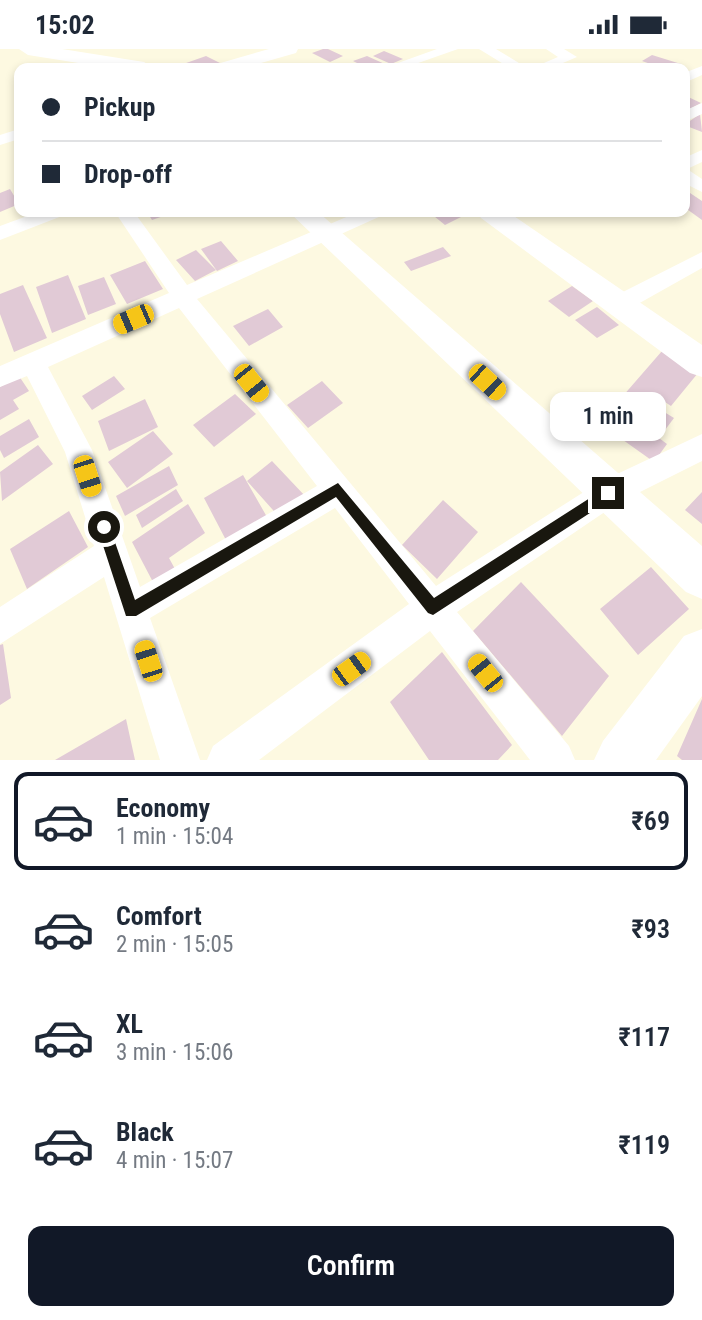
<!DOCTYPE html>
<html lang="en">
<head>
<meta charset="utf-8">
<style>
	:root { --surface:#fff; --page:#f2f2f3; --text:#1f2937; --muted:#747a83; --line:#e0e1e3; --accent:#111827 }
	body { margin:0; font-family:"Roboto Condensed",sans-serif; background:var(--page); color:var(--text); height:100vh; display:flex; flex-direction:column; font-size:26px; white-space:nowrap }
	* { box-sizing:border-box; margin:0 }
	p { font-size:23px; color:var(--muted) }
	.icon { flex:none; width:38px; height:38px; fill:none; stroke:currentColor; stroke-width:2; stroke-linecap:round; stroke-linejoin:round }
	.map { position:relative; height:711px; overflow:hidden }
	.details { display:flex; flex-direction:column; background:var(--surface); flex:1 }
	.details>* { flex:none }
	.guide { position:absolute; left:14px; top:14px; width:676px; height:154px; border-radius:14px; box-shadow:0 4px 10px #0003; display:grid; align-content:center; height:154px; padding:0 28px; background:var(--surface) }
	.end { position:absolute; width:32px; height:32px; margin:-16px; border:9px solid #19170f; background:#fff; box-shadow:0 0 0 4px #fff }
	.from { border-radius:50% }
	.bubble { position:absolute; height:49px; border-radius:14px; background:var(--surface); box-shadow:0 4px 10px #0003; font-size:23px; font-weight:600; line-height:49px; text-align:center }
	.car { position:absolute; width:21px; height:42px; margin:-21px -10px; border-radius:9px; box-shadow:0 0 5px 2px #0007; background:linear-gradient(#f5c518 24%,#345 0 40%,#f5c518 0 76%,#345 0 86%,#f5c518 0) }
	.guide b { display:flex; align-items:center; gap:24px; height:66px; font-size:26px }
	.guide b+b { border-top:2px solid var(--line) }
	.guide i { width:18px; height:18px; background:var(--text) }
	ul { padding:12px 0 0; list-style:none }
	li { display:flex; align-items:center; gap:21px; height:98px; margin:0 14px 10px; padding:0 14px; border:4px solid transparent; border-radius:14px }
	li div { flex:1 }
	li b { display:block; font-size:26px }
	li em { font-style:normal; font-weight:600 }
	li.on { border-color:var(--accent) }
	li>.icon { width:63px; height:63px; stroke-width:1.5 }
	.cta { display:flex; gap:14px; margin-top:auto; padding:14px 28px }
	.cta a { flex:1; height:80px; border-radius:14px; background:var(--accent); color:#fff; font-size:28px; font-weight:600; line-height:80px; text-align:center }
	.status { display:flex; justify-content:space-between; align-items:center; height:49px; padding:0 35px; background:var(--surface); direction:ltr }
	.status svg { height:19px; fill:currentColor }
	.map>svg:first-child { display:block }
	.building { fill:#e1cad6 }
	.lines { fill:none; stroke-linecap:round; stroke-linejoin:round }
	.street { fill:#fff; fill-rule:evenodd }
	.secondary { fill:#fff; fill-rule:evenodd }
	.route { fill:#19170f }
</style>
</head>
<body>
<div class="status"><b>15:02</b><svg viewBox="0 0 49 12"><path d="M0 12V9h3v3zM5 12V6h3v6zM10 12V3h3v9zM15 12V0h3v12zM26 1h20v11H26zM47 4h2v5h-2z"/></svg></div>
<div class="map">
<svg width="702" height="711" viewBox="0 0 702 711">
	<rect width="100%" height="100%" fill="#fdf9e1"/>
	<!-- building -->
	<path class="building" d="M323,0h5l15,7 -13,6 -18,-9z
		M384,2l19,8 -12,5 -18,-8z
		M652,6l29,9 -6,4h-13l-20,-7z
		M206,7l14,7 -14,5h-34z
		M367,7l20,9 -20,3 -14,-7z
		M684,46l17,8 -17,9z
		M700,65l2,18 -18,-7z
		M10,140l9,15 -19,8v-19z
		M684,140l18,12v19l-18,-13z
		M147,163h28l-23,8z
		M429,163h35l3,2 -22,11z
		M221,192l17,20 -21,10 -16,-22z
		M443,198l8,9 -40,15 -7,-9z
		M196,201l20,20 -21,11 -19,-21z
		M145,212l18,28 -36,15 -17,-29z
		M68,226l18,44 -34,14 -16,-46z
		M104,228l12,27 -28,11 -10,-29z
		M23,236l24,53 -33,14 -14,-38v-20z
		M572,237l21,15 -24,16 -21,-16z
		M597,258l22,18 -22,13 -22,-18z
		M268,260l15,18 -34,19 -16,-20z
		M662,302l36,22 -27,33 -9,-6 -6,7 18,11 -15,20 8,6 -13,18 -45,-32 2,-4 -9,-6z
		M19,327l10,15 -16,9 6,9 -19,11v-33z
		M114,327l11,13 -33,21 -10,-14z
		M322,332l21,22 -35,25 -21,-23z
		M235,345l21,20 -42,33 -21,-22z
		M145,350l13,28 -49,24 -11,-30z
		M29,370l10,18 -35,21 -4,-8v-14z
		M153,382l20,23 -46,34 -19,-26z
		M38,396l15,19 -51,37 -2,-29z
		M272,412l34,36 -25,22 -34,-38z
		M169,417l9,19 -53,31 -9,-20z
		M243,426l24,42 -40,25 -23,-44z
		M176,440l7,12 -41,27 -6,-13z
		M702,443v32l-17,-14z
		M443,451l35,32 -41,47 -35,-34z
		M188,455l17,29 -36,25 6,11 -21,15 -22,-42z
		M69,462l19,36 -61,42 -17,-40z
		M651,518l38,42 -51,46 -38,-46z
		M521,533l88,94 -47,60 -89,-105z
		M3,595l8,54 -11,7v-60z
		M442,603l70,93 -14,15h-69l-39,-58z
		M702,650v61h-20l-5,-4z
		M126,670l9,41h-80z"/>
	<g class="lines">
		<!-- street -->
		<path class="street" d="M437,0h21l-54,19h-20z
			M479,0h17l31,19h-17z
			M546,0h18l13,8 -26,11h-19l26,-11z
			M702,17v9l-18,8v-10z
			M702,54v11l-18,8v-11z
			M19,80v10l-19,6v-10z
			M702,101v12l-15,7 15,10v13l-18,-9v-25z
			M38,163h27l-3,4 -62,24v-14z
			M115,163h19l53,73 171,-73h25l-2,4 -184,83 239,287 162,-103 104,-49v27l-84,42 -161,109 112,134 6,14h-45l-100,-129 -171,129h-52l6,-14 196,-142 -74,-96 -185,110 50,142h-40l-56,-183 -104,67v-37l94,-61 -29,-94 -38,-76 -27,11v-21l169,-73zM179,259l138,178 -177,101 -48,-137 -44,-83z
			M702,203v16l-73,41h-16l-3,-6 3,-6z"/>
		<!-- secondary -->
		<path class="secondary" d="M19,0h43l82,13 10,6h-44l-82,-13z
			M269,0h29l-2,4 -52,15h-30l3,-4z
			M289,163h29l384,334v53l-16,-7z
			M477,163h31l194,133v32l-12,-4 -209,-155z
			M702,580v67l-46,64h-62l9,-19 81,-105z"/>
	</g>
	<!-- route -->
	<path class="route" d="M338,434l96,115 170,-109 4,-2 7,6 -2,5 -180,117 -5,-2 -92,-116 -200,119h-10l-29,-89 2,-5h9l27,78z"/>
</svg>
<i class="end from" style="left:104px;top:478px"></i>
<i class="end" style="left:608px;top:444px"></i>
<div class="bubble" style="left:550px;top:343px;width:116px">1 min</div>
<i class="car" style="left:133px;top:270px;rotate:247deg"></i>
<i class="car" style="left:487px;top:333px;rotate:133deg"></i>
<i class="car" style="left:251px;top:334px;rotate:141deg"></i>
<i class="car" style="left:87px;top:427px;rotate:162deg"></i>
<i class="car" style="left:148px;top:612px;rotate:342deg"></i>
<i class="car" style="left:351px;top:620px;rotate:54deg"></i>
<i class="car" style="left:485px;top:624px;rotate:321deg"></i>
<div class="guide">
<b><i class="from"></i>Pickup</b>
<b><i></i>Drop-off</b>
</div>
</div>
<section class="details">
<ul>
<li class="on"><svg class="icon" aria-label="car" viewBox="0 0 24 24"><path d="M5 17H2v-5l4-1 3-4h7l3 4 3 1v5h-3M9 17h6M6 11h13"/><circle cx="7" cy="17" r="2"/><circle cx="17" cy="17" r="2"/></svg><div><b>Economy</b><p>1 min · 15:04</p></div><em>₹69</em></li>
<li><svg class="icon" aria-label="car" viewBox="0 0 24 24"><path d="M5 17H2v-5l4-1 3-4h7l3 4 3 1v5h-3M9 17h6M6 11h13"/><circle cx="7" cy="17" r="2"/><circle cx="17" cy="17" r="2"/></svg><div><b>Comfort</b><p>2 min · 15:05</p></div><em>₹93</em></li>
<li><svg class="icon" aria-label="car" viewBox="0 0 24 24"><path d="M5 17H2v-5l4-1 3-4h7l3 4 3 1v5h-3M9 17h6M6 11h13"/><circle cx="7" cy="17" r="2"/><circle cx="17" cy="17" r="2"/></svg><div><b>XL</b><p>3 min · 15:06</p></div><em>₹117</em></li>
<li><svg class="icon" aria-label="car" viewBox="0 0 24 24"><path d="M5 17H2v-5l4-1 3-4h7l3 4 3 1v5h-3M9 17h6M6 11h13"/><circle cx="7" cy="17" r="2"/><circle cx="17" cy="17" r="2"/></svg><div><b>Black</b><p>4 min · 15:07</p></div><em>₹119</em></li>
</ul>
<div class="cta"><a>Confirm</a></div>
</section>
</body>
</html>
